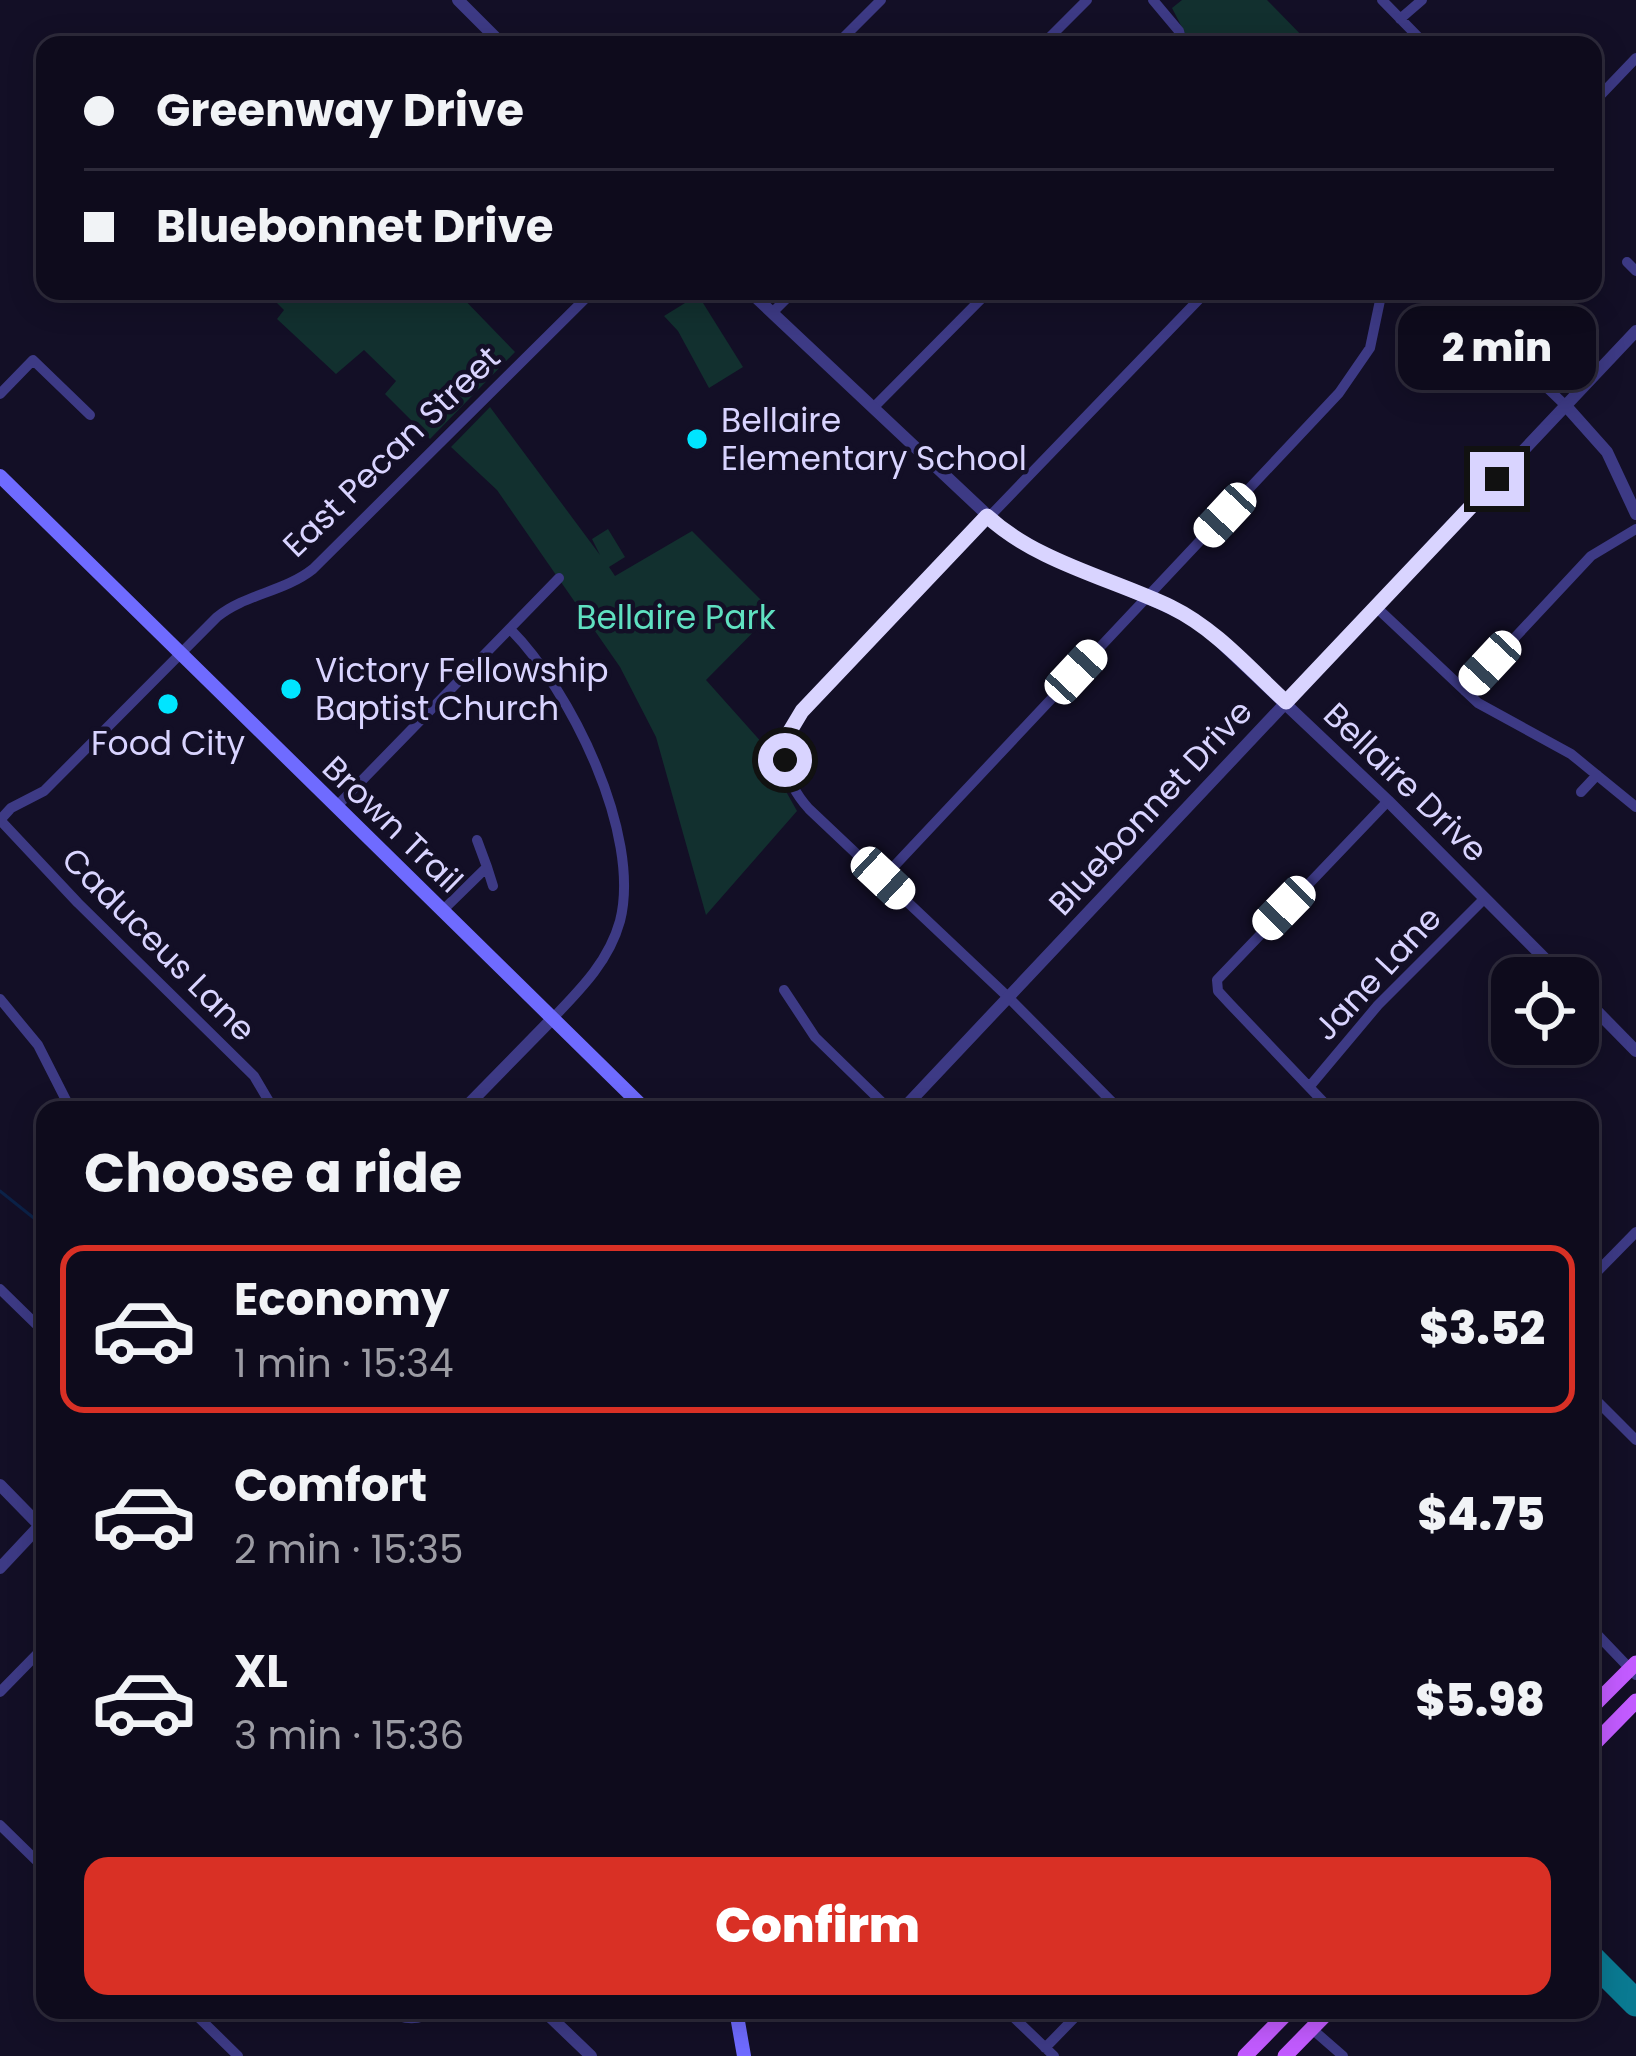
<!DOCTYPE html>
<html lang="en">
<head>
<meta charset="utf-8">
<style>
	:root { --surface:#0e0b1c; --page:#1c1929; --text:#f1f3f6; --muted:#9b9ba3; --line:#2e2b3b; --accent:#d93025 }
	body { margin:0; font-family:Poppins,sans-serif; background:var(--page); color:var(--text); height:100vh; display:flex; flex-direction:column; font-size:45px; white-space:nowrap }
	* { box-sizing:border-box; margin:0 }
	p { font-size:39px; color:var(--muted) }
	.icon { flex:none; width:66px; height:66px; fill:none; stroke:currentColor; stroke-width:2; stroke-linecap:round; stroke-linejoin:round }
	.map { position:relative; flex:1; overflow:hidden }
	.sheet { position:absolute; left:36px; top:1101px; width:1563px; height:918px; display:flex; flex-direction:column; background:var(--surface); border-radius:24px; box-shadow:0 6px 30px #0003,0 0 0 3px var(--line) }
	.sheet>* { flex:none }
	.top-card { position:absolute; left:36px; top:36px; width:1566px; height:264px; border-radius:24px; box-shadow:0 6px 30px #0003,0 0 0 3px var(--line); display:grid; align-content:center; height:264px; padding:0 48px; background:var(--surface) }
	.tools { position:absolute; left:1491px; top:957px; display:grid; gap:24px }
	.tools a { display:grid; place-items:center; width:108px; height:108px; border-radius:24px; background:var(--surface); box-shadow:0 6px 30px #0003,0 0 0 3px var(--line); font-size:60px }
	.end { position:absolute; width:54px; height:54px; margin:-27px; border:15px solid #d9d4ff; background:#111; box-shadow:0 0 0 6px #111 }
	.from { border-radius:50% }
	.bubble { position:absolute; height:84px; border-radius:24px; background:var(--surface); box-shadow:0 6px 30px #0003,0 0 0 3px var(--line); font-size:39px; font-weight:800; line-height:84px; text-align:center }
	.car { position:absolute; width:36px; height:72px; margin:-36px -18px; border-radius:15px; box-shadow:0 0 9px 3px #0007; background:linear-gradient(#fff 24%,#345 0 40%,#fff 0 76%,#345 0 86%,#fff 0) }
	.top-card b { display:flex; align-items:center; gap:42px; height:114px; font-size:45px }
	.top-card b+b { border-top:3px solid var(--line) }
	.top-card i { width:30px; height:30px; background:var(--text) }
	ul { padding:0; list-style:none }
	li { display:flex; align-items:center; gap:36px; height:168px; margin:0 24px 18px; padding:0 24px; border:6px solid transparent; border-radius:24px }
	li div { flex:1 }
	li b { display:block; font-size:45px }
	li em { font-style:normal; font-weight:800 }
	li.selected { border-color:var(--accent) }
	li>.icon { width:108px; height:108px; stroke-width:1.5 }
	h2 { padding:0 48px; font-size:54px; line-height:144px }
	.cta { display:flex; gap:24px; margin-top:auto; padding:24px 48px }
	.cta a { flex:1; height:138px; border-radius:24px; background:var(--accent); color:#fff; font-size:48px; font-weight:800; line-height:138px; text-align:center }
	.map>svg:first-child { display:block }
	.green { fill:#12302f }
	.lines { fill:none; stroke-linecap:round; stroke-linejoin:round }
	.stream { stroke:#0c2248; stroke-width:3 }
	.taxiway { stroke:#0a7a92; stroke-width:27 }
	.minor { stroke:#3d3a85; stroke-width:10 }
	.tertiary { stroke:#3d3a85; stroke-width:12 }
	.secondary { stroke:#6f6bff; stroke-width:14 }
	.primary { stroke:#c25bff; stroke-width:15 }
	.route { stroke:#d9d4ff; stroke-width:15 }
	.poi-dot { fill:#00e5ff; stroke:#130f26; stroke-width:4.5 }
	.labels { text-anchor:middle; stroke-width:9; stroke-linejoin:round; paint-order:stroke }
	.poi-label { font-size:33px; fill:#d9d4ff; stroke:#130f26; text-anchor:start }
	.street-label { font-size:33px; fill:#d9d4ff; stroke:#130f26 }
	.park-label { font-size:33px; fill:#5fe0c0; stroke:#130f26 }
</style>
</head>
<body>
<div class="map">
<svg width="1636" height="2056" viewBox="0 0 1636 2056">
	<rect width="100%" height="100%" fill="#130f26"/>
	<!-- green -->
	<path class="green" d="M1182,0h85l44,45h-120l-19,-37z
		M265,291h191l59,61 -85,87 -45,-45 11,-13 -32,-31 -28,24 -59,-55 7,-9z
		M698,295l45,72 -34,21 -31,-57 -14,-15z
		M490,407l110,148 -8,-16 16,-10 17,28 -16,10 6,9 77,-45 81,81 -67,68 66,74 2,16 23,41 -91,104 -50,-178 -36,-70 -123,-177 -46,-43z"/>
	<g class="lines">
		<!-- stream -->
		<path class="stream" d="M0,1191l45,36
			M1248,2010l6,4"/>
		<!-- taxiway -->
		<path class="taxiway" d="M1590,1957l46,46"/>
		<!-- minor -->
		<path class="minor" d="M1153,0l26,31 4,14
			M1382,0l44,45
			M1400,19l22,-19
			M836,45l45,-45
			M1042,45l45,-45
			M1593,103l43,-45
			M1627,262l9,9
			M1438,291l42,32 86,83
			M772,313l22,-22
			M0,394l33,-34 57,55
			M873,408l116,-117
			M1376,607l102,96 93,51 65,53
			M510,629c60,60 132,205 110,292 -11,40 -39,68 -67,97
			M1465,691l126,-135 45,-27
			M1581,792l16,-17
			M336,807l223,-229
			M0,820l11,-12 33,-17 173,-174c28,-23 67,-25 96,-48l280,-278
			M0,820l78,83 176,173 20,34
			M487,867l6,19
			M883,878l456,-485 31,-45 12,-57
			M443,910l44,-43 -10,-27
			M784,990l31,47 75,73
			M0,999l38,46 33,65
			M1310,1086l68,-81 107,-107
			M1120,1110l-112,-113 -199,-188c-28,-31 -32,-64 -7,-98l405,-420
			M1331,1110l-101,-106 -12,-13 -1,-11 171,-179
			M1590,1279l46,-47
			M0,1289l45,44
			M1590,1394l46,46
			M1590,1627l46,48
			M0,1692l45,-46
			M0,1825l45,44
			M191,2010l47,46
			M388,2010c15,11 32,11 47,0
			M1006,2010l48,46
			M1312,2029l31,27
			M1045,2048l37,-38"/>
		<!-- tertiary -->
		<path class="tertiary" d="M458,0l45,45
			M749,291l250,235c61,44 139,61 204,100l185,175 176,177
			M1566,406l41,46 29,62
			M1578,992l58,59
			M463,1110l90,-92
			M902,1110l734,-779
			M0,1485l45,46
			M0,1568l45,-48
			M543,2010l48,46"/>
		<!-- secondary -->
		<path class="secondary" d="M0,476l646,634
			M736,2010l8,46"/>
		<!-- primary -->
		<path class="primary" d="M1590,1709l46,-46
			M1590,1748l46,-47
			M1245,2056l45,-46
			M1285,2056l45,-46"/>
	</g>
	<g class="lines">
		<!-- route -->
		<path class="route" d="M785,760l2,-24 15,-25 185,-195c50,46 123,62 184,91 45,22 79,62 115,95l211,-223"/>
	</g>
	<!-- markers -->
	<g class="poi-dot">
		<circle cx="697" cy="439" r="12"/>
		<circle cx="291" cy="689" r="12"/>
		<circle cx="168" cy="704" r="12"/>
	</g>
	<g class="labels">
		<!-- poi labels -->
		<g class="poi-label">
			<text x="721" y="432">Bellaire<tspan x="721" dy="38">Elementary School</tspan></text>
			<text x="315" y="682">Victory Fellowship<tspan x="315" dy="38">Baptist Church</tspan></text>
			<text x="168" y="755" text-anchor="middle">Food City</text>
		</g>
		<!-- street labels -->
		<g class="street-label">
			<text transform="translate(391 451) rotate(-44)" y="12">East Pecan Street</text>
			<text transform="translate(1406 782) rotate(44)" y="12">Bellaire Drive</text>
			<text transform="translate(1150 807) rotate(-47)" y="12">Bluebonnet Drive</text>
			<text transform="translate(393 824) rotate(44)" y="12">Brown Trail</text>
			<text transform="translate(159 944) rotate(45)" y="12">Caduceus Lane</text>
			<text transform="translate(1377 973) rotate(-47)" y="12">Jane Lane</text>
		</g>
		<!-- park labels -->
		<g class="park-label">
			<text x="676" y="629">Bellaire Park</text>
		</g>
	</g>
</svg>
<div class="tools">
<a><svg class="icon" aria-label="locate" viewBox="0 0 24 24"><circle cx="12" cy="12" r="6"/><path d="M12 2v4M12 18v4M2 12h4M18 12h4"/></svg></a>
</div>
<i class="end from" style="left:785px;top:760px"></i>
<i class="end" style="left:1497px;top:479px"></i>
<div class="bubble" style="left:1398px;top:306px;width:198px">2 min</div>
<i class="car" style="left:1225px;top:515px;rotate:223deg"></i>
<i class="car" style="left:1490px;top:663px;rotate:223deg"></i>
<i class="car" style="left:1076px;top:672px;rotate:43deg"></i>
<i class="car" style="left:883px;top:878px;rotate:133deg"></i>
<i class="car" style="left:1284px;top:908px;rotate:224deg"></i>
<div class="top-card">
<b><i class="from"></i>Greenway Drive</b>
<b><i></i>Bluebonnet Drive</b>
</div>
<section class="sheet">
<h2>Choose a ride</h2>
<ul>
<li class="selected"><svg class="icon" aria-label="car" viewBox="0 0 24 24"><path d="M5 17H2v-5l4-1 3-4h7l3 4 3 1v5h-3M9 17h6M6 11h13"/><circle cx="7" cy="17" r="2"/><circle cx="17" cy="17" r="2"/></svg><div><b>Economy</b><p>1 min · 15:34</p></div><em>$3.52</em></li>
<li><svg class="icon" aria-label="car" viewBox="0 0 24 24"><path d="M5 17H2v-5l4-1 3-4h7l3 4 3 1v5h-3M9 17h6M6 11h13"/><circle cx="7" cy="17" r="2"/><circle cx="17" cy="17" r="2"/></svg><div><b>Comfort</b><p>2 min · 15:35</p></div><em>$4.75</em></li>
<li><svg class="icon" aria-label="car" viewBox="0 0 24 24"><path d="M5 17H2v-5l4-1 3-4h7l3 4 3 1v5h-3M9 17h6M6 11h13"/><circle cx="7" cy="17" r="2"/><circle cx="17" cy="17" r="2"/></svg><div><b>XL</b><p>3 min · 15:36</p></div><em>$5.98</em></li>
</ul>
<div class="cta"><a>Confirm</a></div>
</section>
</div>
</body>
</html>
